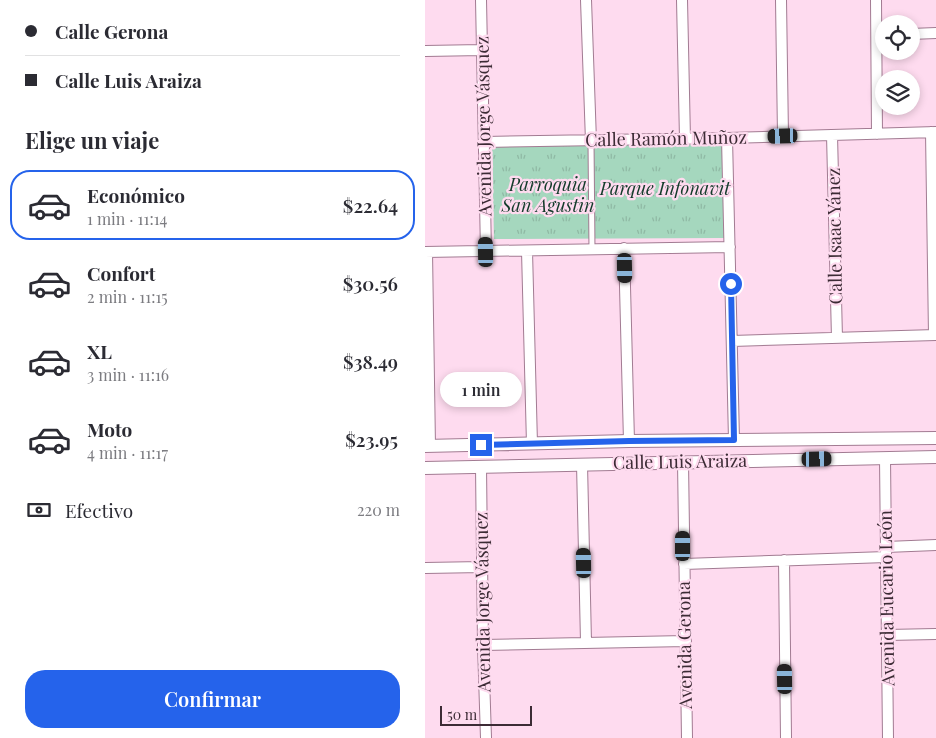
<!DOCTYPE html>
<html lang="es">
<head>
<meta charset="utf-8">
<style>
	:root { --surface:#fff; --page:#f2f2f3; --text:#2b2b33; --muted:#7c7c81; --line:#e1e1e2; --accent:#2563eb }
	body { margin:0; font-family:"Playfair Display",serif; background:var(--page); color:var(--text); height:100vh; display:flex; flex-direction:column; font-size:19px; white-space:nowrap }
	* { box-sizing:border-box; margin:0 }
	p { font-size:16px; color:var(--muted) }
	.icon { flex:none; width:28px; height:28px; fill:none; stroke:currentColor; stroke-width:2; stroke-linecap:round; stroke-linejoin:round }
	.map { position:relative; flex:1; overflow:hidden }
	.panel { display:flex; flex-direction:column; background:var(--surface); width:425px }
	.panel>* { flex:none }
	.top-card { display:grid; align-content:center; height:110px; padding:0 25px; background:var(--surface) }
	.controls { position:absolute; left:450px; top:15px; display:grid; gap:10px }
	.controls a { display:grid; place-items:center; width:45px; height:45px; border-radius:50%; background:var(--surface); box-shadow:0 2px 8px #0003; font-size:25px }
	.scale { position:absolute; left:15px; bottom:12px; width:92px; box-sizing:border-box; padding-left:5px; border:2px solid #3c2b35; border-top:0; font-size:14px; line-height:18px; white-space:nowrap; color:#3c2b35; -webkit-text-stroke:4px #fedbef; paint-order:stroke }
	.end { position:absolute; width:22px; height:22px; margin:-11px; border:6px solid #2563eb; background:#fff; box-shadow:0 0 0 2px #fff }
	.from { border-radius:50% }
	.bubble { position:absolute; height:35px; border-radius:18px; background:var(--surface); box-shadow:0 2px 8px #0003; font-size:16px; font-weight:600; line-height:35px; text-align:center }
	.car { position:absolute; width:15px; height:30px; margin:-15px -8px; border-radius:6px; box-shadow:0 0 4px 1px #0007; background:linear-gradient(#222 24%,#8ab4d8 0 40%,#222 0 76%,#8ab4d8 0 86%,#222 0) }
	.top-card b { display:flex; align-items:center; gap:18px; height:48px; font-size:19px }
	.top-card b+b { border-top:1px solid var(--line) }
	.top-card i { width:12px; height:12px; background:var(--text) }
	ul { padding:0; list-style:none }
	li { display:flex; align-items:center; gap:15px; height:70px; margin:0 10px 8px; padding:0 15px; border:2px solid transparent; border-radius:20px }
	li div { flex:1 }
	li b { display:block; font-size:19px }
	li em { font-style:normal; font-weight:600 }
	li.active { border-color:var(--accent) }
	li>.icon { width:45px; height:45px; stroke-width:1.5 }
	h2 { padding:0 25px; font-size:22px; line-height:60px }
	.pay { display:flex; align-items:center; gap:12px; height:55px; padding:0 25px; font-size:19px }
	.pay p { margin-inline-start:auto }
	.primary-button { display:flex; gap:10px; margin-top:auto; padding:10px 25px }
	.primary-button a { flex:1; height:58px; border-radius:20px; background:var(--accent); color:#fff; font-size:20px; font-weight:600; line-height:58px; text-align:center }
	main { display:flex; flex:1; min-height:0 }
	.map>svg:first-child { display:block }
	.park { fill:url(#park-tufts) }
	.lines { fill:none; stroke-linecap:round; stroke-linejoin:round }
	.service-casing { stroke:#a27b92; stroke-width:7 }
	.minor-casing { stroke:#a27b92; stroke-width:12 }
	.tertiary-casing { stroke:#a27b92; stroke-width:14 }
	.service { stroke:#fff; stroke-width:5 }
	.minor { stroke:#fff; stroke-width:10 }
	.tertiary { stroke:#fff; stroke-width:12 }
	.route { stroke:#2563eb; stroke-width:6 }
	.labels { text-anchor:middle; stroke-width:4.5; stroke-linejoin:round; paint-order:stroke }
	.street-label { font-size:18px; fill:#3c2b35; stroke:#fedbef }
	.park-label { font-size:18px; font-style:italic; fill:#133b2a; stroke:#fedbef }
</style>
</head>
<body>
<main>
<section class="panel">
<div class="top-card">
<b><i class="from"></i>Calle Gerona</b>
<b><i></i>Calle Luis Araiza</b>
</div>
<h2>Elige un viaje</h2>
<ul>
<li class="active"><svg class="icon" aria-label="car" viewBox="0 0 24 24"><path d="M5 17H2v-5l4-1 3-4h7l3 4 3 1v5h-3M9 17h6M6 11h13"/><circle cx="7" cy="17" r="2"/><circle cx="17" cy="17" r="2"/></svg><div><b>Económico</b><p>1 min · 11:14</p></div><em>$22.64</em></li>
<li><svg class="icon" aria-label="car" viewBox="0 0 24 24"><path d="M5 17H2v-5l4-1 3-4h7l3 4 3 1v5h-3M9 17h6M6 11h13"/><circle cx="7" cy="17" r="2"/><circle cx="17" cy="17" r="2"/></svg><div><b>Confort</b><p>2 min · 11:15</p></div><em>$30.56</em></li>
<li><svg class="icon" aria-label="car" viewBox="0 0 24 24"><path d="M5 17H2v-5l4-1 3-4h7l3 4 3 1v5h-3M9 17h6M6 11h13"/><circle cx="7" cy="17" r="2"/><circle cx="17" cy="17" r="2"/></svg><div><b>XL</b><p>3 min · 11:16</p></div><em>$38.49</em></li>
<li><svg class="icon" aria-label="car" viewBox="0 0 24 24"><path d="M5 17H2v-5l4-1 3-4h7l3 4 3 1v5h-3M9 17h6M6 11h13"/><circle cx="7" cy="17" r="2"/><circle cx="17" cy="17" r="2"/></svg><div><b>Moto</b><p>4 min · 11:17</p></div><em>$23.95</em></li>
</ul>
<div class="pay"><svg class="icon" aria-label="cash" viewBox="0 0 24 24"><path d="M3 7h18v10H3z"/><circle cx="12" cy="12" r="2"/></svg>Efectivo<p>220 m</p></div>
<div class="primary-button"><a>Confirmar</a></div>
</section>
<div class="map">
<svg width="511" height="738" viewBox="0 0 511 738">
	<defs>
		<pattern id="park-tufts" width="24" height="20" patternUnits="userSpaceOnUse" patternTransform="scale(1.25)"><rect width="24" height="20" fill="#a5d7be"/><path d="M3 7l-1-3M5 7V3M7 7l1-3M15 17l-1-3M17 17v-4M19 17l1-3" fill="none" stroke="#8fb9a4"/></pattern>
	</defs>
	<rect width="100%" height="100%" fill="#fedbef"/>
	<!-- park -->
	<path class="park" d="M297,139l3,99 -231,1 -2,-94z"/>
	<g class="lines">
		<defs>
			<path id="service" d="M166,141l1,109"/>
			<path id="minor" d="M56,0l5,252
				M161,0l5,141
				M257,0l3,139
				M356,0l2,136
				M451,0l1,134
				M486,34l25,-1
				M0,51l57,-1
				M506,132l3,203
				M407,135l5,203
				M302,138l7,302
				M60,142l242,-4 209,-6
				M199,248l5,193
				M102,251l5,193
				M0,252l305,-5
				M2,252l3,194
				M307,341l204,-6
				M460,458l3,280
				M258,462l4,276
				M157,464l4,178
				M56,466l2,179 3,93
				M461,547l50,-2
				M359,560l2,178
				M259,564l202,-7
				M0,568l57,-1
				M462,635l49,-1
				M58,645l203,-4"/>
			<path id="tertiary" d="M0,446l204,-5 307,-3
				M0,468l511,-11"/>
		</defs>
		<!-- service casing -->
		<use href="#service" class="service-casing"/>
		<!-- minor casing -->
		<use href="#minor" class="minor-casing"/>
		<!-- tertiary casing -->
		<use href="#tertiary" class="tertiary-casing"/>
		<!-- service -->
		<use href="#service" class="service"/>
		<!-- minor -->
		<use href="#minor" class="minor"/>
		<!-- tertiary -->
		<use href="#tertiary" class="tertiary"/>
	</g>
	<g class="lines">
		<!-- route -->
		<path class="route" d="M56,445l148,-4 105,-1 -3,-156"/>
	</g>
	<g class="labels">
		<!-- street labels -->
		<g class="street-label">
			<text transform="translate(59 126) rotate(-91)" y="6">Avenida Jorge Vásquez</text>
			<text transform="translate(241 139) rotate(-1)" y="6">Calle Ramón Muñoz</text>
			<text transform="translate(410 236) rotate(-91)" y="6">Calle Isaac Yánez</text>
			<text transform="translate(255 462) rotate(-1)" y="6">Calle Luis Araiza</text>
			<text transform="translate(462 598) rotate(-91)" y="6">Avenida Eucario León</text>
			<text transform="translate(58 602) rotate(-91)" y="6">Avenida Jorge Vásquez</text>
			<text transform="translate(260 645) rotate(-91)" y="6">Avenida Gerona</text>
		</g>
		<!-- park labels -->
		<g class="park-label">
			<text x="123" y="191">Parroquia<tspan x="123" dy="21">San Agustin</tspan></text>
			<text x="240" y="195">Parque Infonavit</text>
		</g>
	</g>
</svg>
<div class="controls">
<a><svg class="icon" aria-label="locate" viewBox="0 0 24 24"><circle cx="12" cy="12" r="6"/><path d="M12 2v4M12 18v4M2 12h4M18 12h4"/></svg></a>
<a><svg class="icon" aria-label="layers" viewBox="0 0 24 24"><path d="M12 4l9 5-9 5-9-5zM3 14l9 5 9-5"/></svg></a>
</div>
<div class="scale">50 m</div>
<i class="end from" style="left:306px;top:284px"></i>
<i class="end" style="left:56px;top:445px"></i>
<div class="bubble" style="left:15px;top:372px;width:82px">1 min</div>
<i class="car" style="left:358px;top:136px;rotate:268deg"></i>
<i class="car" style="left:61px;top:252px;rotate:359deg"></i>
<i class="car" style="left:200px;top:268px;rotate:179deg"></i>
<i class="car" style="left:392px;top:459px;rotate:89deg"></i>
<i class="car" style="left:258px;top:546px;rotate:0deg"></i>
<i class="car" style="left:159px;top:563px;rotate:359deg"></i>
<i class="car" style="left:360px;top:679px;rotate:359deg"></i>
</div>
</main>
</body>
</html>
